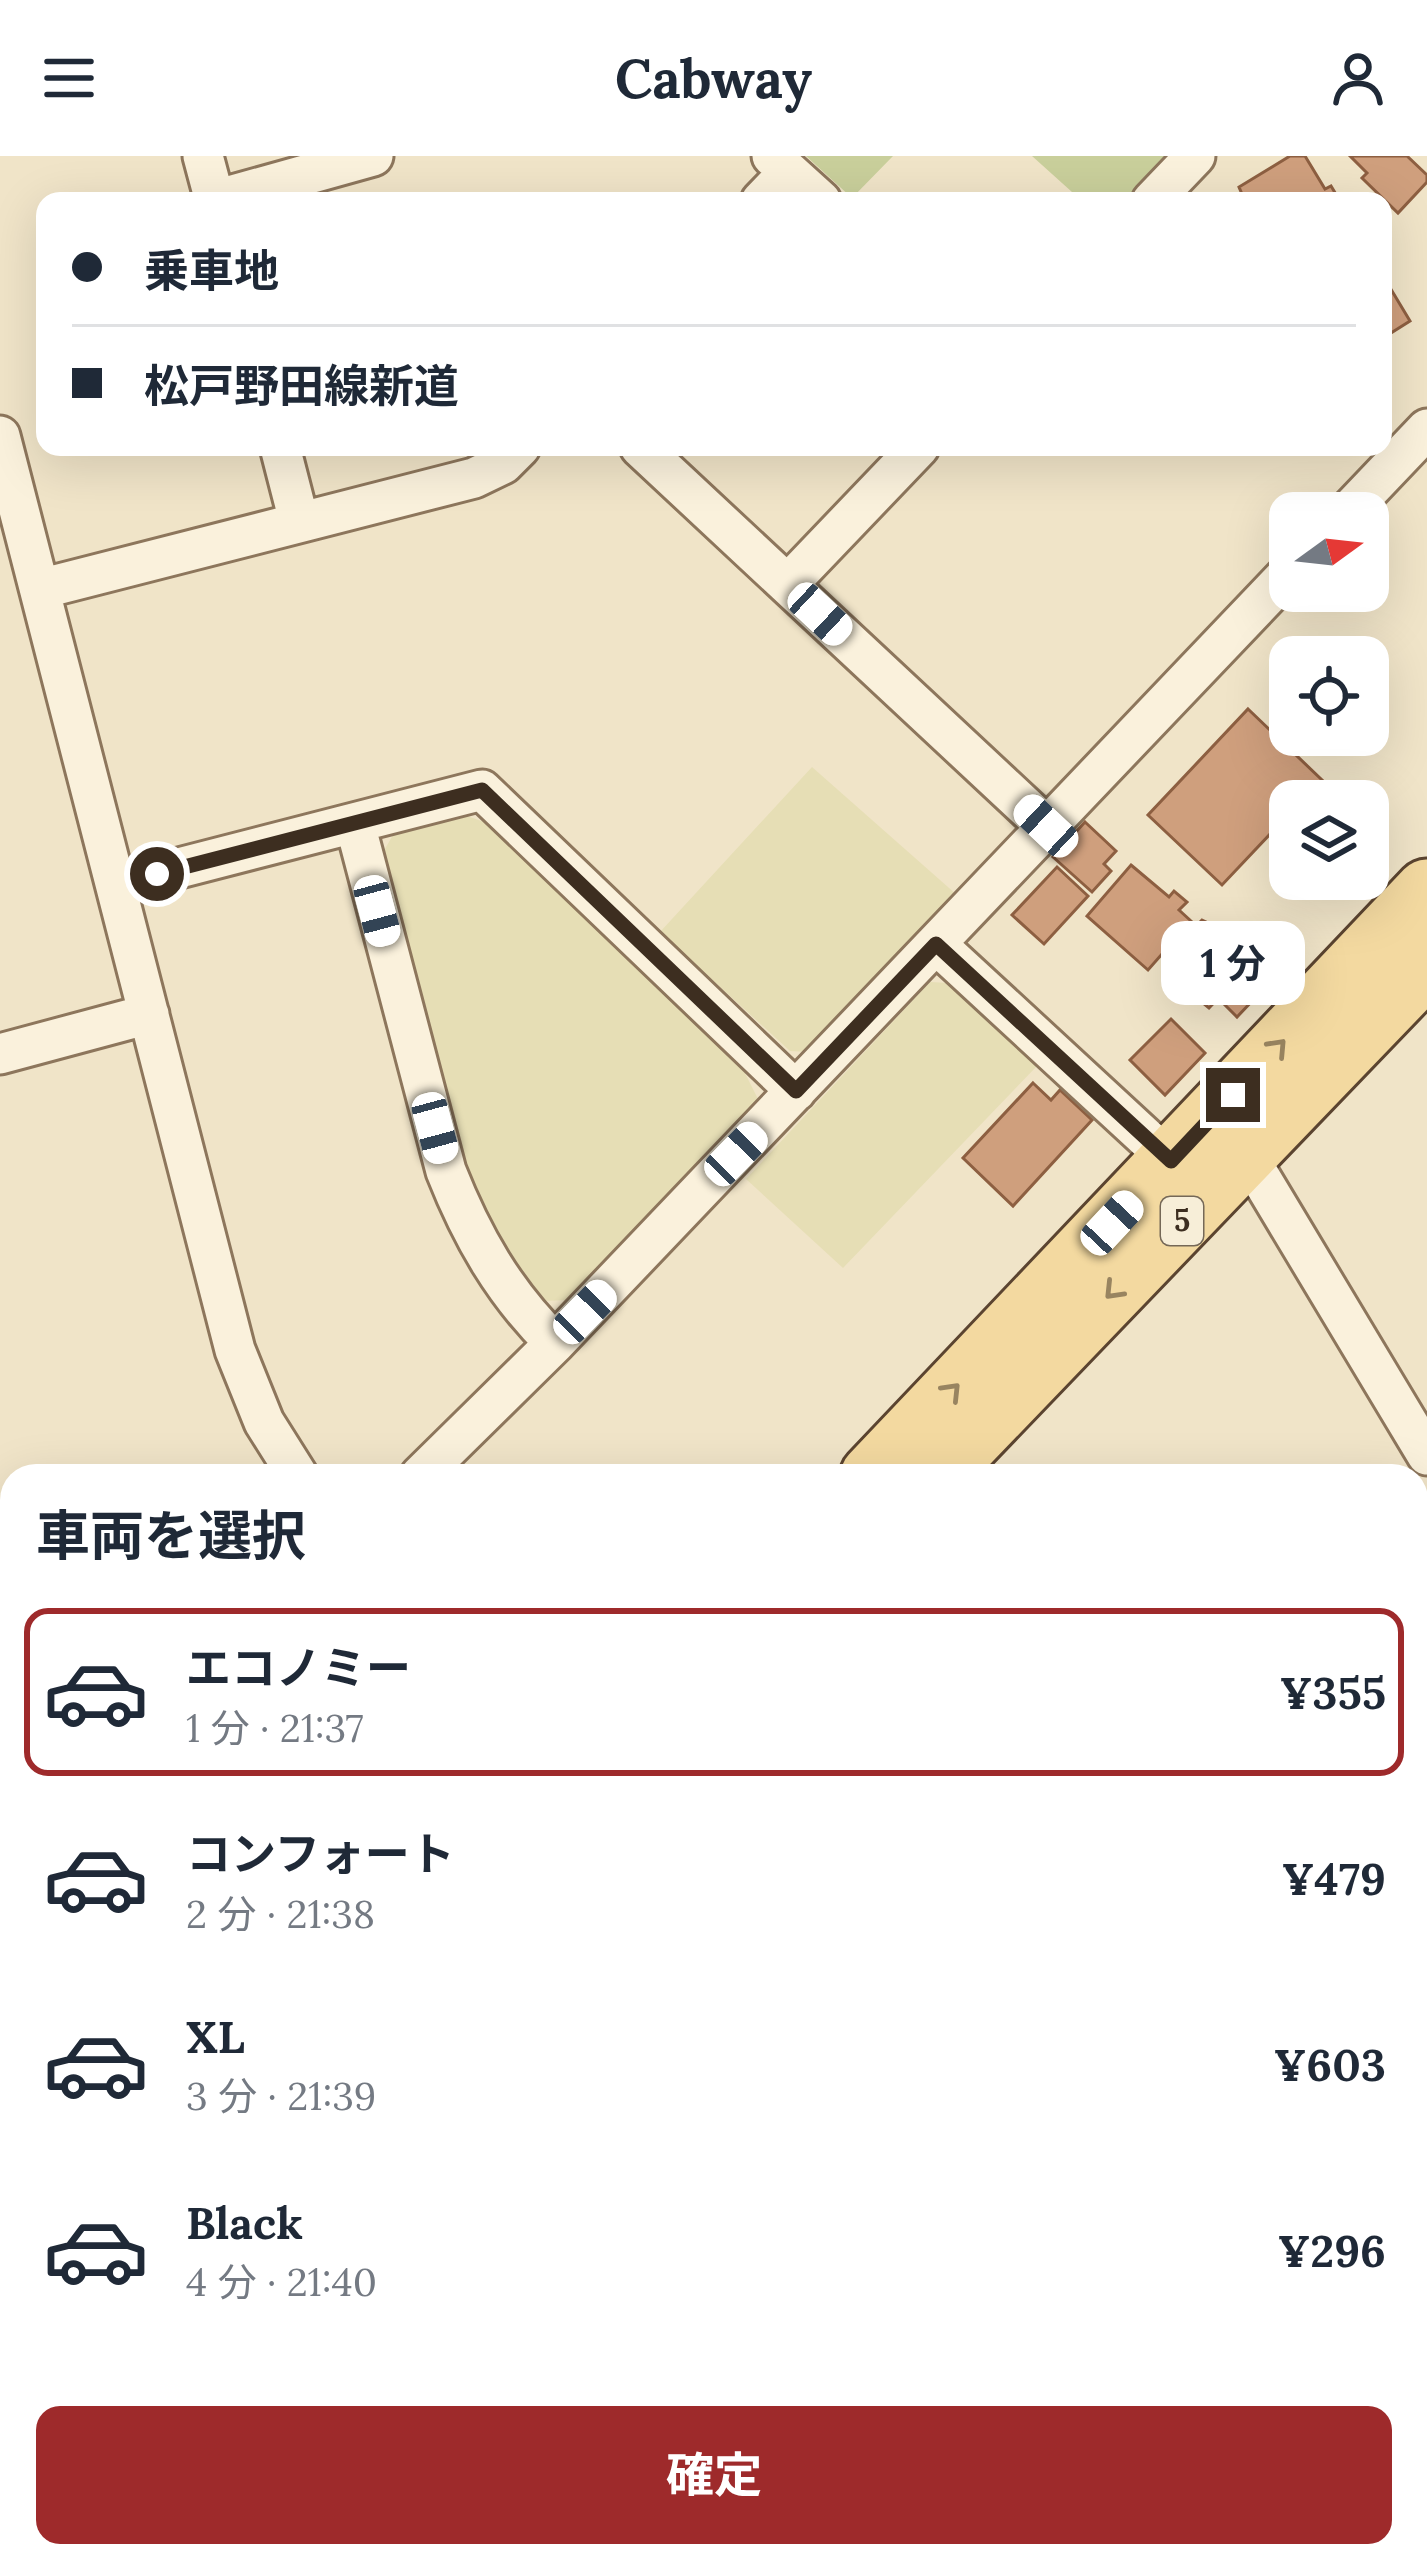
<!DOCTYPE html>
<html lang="ja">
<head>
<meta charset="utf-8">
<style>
	:root { --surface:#fff; --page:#f2f2f3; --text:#1f2937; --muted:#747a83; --line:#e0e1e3; --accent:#9e2a2b }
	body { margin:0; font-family:Lora,"Noto Sans JP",serif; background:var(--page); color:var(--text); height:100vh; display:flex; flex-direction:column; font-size:45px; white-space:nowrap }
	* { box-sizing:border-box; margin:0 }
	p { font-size:39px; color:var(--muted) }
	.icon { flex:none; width:66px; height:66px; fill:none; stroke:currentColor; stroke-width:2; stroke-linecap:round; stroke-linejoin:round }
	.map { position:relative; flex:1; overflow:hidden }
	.panel { position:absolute; left:0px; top:1308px; width:1428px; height:1104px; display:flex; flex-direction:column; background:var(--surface); border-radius:36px 36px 0 0; box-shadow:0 12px 48px #0002 }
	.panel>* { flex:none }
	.top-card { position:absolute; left:36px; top:36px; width:1356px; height:264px; border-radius:24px; box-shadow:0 12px 48px #0002; display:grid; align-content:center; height:264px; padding:0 36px; background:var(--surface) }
	.needle { width:78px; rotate:75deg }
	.fabs { position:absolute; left:1269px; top:336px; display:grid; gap:24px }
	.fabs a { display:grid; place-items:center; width:120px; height:120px; border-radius:24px; background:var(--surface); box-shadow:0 12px 48px #0002; font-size:60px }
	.end { position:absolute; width:54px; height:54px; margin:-27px; border:15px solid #3d2e20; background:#fff; box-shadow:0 0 0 6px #fff }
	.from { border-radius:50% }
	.bubble { position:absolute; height:84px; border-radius:24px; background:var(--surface); box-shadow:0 12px 48px #0002; font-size:39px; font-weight:700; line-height:84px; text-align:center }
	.car { position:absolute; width:36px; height:72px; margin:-36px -18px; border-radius:15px; box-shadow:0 0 9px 3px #0007; background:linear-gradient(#fff 24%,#345 0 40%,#fff 0 76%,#345 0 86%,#fff 0) }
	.top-card b { display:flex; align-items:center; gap:42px; height:114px; font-size:45px }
	.top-card b+b { border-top:3px solid var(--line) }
	.top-card i { width:30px; height:30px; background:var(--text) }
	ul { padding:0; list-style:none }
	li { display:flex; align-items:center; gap:36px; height:168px; margin:0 24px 18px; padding:0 12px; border:6px solid transparent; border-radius:24px }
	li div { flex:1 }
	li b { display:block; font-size:45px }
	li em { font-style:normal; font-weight:700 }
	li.active { border-color:var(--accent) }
	li>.icon { width:108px; height:108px; stroke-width:1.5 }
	h2 { padding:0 36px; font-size:54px; line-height:144px }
	.cta { display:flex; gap:24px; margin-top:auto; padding:24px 36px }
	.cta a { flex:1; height:138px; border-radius:24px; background:var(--accent); color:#fff; font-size:48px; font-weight:700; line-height:138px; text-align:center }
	header { display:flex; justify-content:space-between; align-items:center; height:156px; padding:0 36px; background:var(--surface); font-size:54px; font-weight:700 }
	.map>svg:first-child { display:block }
	.farmland { fill:#e6deb5 }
	.green { fill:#c9cf9b }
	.building { fill:#cf9f7d; stroke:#8d5f41; stroke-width:3 }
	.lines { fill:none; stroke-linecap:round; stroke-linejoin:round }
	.street-casing { stroke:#8d765c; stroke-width:45 }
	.secondary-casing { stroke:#6f573f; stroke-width:60 }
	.primary-casing { stroke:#5b4430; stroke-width:69 }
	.street { stroke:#faf1dc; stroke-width:39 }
	.secondary { stroke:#faf1dc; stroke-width:54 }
	.primary { stroke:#f3d9a0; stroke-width:63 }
	.oneway { stroke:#988460 }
	.route { stroke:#3d2e20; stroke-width:15 }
	.labels { text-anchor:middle; stroke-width:9; stroke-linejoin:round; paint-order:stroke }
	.shield { fill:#f7eed8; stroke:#756857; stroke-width:3 }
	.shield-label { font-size:30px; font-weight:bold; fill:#3d2e20 }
</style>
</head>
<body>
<header><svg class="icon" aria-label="menu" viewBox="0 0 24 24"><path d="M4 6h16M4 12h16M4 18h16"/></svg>Cabway<svg class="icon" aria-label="person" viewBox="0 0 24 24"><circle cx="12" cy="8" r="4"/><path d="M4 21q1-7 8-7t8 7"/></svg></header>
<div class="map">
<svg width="1427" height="2412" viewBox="0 0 1427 2412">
	<rect width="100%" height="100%" fill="#f0e4c8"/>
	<!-- farmland -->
	<path class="farmland" d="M812,611l145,128 -149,157 -18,-1 -130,-119z
		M467,660l23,8 253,245 16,32 -188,199 -31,1 -20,-24 -52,-102 -86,-321 11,-19z
		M930,826l19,1 88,83 -194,202 -97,-89z"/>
	<!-- green -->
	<path class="green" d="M806,0h87l-41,42z
		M1032,0h140l-45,45h-45z"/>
	<!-- building -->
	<path class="building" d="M1290,0h15l20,33 6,-3 9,15h-95l-6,-14z
		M1350,0h57l20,19v7l-29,31 -36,-35 5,-5z
		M1383,120l27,45 -27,17z
		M1248,553l74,71 -21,21h-11v12l-68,72 -74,-70z
		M1085,666l31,29 -12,13 7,7 -19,21 -39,-35z
		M1131,709l38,32 5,-6 13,11 -8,8 12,11 -43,49 -61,-54z
		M1057,711l31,29 -44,48 -32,-29z
		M1202,764l23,11 -4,5 32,26 -44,46 -29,-24 7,-9 -19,-17 16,-19 4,-12h7z
		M1255,811l16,14 -34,36 -15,-15z
		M1171,863l34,34 -40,42 -35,-35z
		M1033,927l18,17 9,-10 32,30 -79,86 -50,-48z"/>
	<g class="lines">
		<defs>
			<path id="street" d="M203,0l12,45
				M789,16l32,29
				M215,44l158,-44
				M761,45l28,-29 -17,-16
				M1152,45l43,-45
				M0,280l235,914 29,72 34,54
				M280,291l19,74
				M640,291l406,379
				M1347,357l80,-84
				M788,428l131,-137
				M40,433l434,-111 29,-14 17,-17
				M355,668l91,347c26,66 58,122 109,172
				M117,728l365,-94 314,301
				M936,788l235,217
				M0,898l149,-40
				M1247,999l180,300
				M420,1320l135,-133 735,-771
				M1416,1478l11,-8
				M0,1692l12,-10
				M1416,1825l11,30
				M1034,2400l2,12
				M1328,2400l4,12
				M329,2412l15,-12"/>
			<path id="secondary" d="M0,1439l12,48
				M650,2400l6,12"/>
			<path id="primary" d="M872,1320l555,-585
				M935,1320l492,-512
				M0,2104l12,-9
				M0,2170l12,-9"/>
		</defs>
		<!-- street casing -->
		<use href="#street" class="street-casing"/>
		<!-- secondary casing -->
		<use href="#secondary" class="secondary-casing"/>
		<!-- primary casing -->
		<use href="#primary" class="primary-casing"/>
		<!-- street -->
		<use href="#street" class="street"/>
		<!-- secondary -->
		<use href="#secondary" class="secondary"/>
		<!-- primary -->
		<use href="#primary" class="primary"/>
	</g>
	<!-- one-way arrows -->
	<defs><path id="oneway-chevron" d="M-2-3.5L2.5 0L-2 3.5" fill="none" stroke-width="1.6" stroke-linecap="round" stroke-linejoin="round" transform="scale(3)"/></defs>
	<g class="oneway">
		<use href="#oneway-chevron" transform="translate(1278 891) rotate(-47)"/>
		<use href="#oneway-chevron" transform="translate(1113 1135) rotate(134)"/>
		<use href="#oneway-chevron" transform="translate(952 1235) rotate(-46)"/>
	</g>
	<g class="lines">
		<!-- route -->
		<path class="route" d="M157,718l325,-84 314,301 140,-147 235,217 62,-66"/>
	</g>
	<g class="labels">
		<!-- shield labels -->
		<rect class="shield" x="1161" y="1041" width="42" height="48" rx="9"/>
		<g class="shield-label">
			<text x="1182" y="1075">5</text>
		</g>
	</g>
</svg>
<div class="fabs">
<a><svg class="needle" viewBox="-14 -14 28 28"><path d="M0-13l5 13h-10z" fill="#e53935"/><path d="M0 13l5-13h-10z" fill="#747a83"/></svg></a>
<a><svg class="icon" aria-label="locate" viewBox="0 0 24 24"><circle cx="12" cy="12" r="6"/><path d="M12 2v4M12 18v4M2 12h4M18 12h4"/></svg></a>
<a><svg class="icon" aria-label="layers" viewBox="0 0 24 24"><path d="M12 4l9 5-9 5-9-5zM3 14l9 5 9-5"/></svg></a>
</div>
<i class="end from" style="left:157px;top:718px"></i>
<i class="end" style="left:1233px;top:939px"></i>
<div class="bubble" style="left:1161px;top:765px;width:144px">1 分</div>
<i class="car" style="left:820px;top:458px;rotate:133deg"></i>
<i class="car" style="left:1046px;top:670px;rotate:313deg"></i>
<i class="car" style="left:377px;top:755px;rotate:165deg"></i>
<i class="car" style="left:435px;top:972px;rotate:165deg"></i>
<i class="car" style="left:736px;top:998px;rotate:44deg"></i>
<i class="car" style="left:1112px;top:1067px;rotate:43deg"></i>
<i class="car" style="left:585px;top:1156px;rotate:44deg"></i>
<div class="top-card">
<b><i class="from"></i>乗車地</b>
<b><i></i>松戸野田線新道</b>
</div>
<section class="panel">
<h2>車両を選択</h2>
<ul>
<li class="active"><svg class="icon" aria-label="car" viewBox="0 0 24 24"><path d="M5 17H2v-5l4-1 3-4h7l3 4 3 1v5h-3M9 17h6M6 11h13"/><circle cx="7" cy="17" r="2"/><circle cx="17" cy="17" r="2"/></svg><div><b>エコノミー</b><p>1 分 · 21:37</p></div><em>¥355</em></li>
<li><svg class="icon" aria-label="car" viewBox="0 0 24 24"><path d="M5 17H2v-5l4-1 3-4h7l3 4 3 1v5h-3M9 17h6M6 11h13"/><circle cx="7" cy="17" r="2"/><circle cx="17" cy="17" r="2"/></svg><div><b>コンフォート</b><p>2 分 · 21:38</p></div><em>¥479</em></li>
<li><svg class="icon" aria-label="car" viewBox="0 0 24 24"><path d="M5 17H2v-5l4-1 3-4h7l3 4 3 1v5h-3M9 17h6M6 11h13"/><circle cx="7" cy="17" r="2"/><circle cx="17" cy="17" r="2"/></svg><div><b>XL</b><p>3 分 · 21:39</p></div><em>¥603</em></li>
<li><svg class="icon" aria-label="car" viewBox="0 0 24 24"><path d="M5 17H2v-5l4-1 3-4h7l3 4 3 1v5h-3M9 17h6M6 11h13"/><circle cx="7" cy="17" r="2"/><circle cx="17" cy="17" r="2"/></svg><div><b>Black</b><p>4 分 · 21:40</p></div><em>¥296</em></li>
</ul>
<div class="cta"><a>確定</a></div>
</section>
</div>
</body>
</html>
